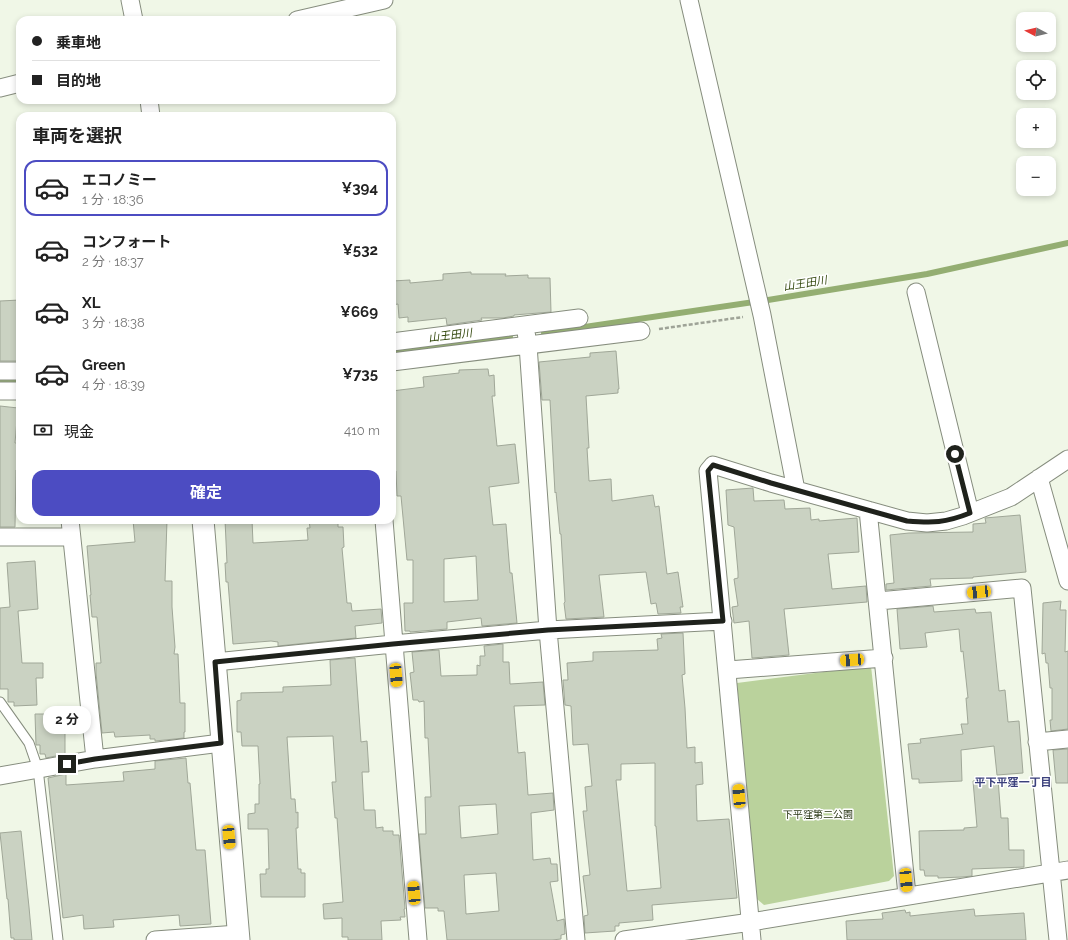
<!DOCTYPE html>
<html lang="ja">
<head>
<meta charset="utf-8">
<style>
	:root { --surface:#fff; --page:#f6f6f6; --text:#222; --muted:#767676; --line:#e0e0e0; --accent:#4c4cc2 }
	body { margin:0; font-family:Raleway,"Noto Sans JP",sans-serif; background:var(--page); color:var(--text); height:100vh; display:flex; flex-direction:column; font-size:15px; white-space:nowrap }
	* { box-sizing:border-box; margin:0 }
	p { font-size:13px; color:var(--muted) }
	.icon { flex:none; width:22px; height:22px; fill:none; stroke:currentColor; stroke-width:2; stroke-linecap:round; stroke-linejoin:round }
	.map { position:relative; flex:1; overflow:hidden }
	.drawer { position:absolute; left:16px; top:112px; width:380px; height:412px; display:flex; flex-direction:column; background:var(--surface); border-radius:12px; box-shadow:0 2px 6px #0003 }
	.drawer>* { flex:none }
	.hud { position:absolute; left:16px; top:16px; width:380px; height:88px; border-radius:12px; box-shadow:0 2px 6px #0003; display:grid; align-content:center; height:88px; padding:0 16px; background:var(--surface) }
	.needle { width:26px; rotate:277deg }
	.tools { position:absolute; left:1016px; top:12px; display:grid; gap:8px }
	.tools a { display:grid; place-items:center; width:40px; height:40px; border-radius:8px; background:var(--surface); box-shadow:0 2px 6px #0003; font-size:20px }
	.end { position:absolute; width:18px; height:18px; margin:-9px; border:5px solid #1f221c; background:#fff; box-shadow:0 0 0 2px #fff }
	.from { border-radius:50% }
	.bubble { position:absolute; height:28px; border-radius:12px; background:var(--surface); box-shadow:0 2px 6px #0003; font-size:13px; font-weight:700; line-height:28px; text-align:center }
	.car { position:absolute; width:12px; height:24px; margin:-12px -6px; border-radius:5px; box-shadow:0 0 3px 1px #0007; background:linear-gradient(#f5c518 24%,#345 0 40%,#f5c518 0 76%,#345 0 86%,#f5c518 0) }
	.hud b { display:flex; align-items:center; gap:14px; height:38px; font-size:15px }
	.hud b+b { border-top:1px solid var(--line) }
	.hud i { width:10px; height:10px; background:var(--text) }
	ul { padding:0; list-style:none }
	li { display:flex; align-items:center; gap:12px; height:56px; margin:0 8px 6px; padding:0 8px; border:2px solid transparent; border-radius:12px }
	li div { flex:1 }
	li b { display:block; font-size:15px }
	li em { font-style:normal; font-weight:700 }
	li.selected { border-color:var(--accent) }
	li>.icon { width:36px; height:36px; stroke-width:1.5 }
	h2 { padding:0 16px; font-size:18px; line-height:48px }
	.pay { display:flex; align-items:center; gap:10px; height:44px; padding:0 16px; font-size:15px }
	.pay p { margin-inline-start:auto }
	.cta { display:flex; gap:8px; margin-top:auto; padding:8px 16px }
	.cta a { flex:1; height:46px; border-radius:12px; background:var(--accent); color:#fff; font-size:16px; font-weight:700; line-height:46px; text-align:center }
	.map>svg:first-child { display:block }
	.green { fill:#bad29c }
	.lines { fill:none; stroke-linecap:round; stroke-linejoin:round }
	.stream { stroke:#94ae72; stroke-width:6 }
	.building { fill:#cad2c2; stroke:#a0a798; fill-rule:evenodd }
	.service-casing { stroke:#868d7e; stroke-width:11 }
	.minor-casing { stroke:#868d7e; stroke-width:19 }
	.tertiary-casing { stroke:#868d7e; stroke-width:23 }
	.path { stroke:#9ea397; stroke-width:2.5; stroke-dasharray:4 2; stroke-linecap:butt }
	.service { stroke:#fff; stroke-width:9 }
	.minor { stroke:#fff; stroke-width:17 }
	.tertiary { stroke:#fff; stroke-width:21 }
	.route { stroke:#1f221c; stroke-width:5 }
	.labels { text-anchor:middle; stroke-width:3; stroke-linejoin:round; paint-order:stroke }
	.park-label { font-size:10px; fill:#273412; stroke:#fff }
	.water-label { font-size:11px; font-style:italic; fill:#33480d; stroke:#fff }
	.neighbourhood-label { font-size:11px; font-weight:bold; fill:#3b407c; stroke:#fff }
</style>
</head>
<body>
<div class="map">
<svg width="1068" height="940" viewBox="0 0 1068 940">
	<rect width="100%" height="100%" fill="#f0f7e7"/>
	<!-- green -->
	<path class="green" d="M871,666l23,210 -5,5 -125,24 -7,-6 -20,-216z"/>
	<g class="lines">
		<!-- stream -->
		<path class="stream" d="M544,333l224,-33 159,-26 141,-31
			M392,352l118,-15
			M0,381h20"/>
	</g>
	<!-- building -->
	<path class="building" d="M471,272v2h35l-1,2 23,-1v3h22l1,34 -37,3v1l-11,2h-22l1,2 -35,5 -1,-7 -38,4v-5l-9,1 -1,-14 -6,1v-24l18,-1v3l33,-3v-6z
		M20,300v61h-20v-60z
		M616,351l3,38h-1v4l-32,3 3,52h-2l2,33 22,-2 1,22 41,-6 2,12 4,-1 8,68 11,-2 5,35h-3l1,6 -23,1 -2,-11 -5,1 -5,-32 -47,3 5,42 -38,2 -2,-16 1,-1 -4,-68h-1l-4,-42 -1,1 -5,-93h-8l-3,-38 51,-5v-4z
		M488,369l1,7 5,-1 1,21h-3l5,50 18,-2 4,39 -30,4 4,38 13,-1 4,49h2l5,50 -35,3 -1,-8 -34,4v7l-37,3v-1h-5l-1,-28h9v-43h-6l-6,-64h-4l-1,-25h-4v-80l32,-4 -1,-10 36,-4v-3zM476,556l2,44 -34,2v-43z
		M0,406l18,2 -3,35h3v27h-2l-1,57h-15z
		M753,488l1,13 30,-1 1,9 25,-1 1,12 8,-1v2l38,-3 2,34 -31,2 4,35 34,-3 1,16 -83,7 5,46 -37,3 -3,-37 -15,2 -2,-16 6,-1 -4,-27 4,-1v-6l-4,-45 -6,-2 -2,-35z
		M1020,515l6,57 -53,5v1l-43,1 1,7 -45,4v-6l8,-1 -4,-48 19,-2 64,-1v-8l13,-1 -1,-5z
		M133,520h34l-2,61h7v26l3,40 -1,7h4l2,49h5v29h-1v6l-29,3v-2h-5v-4l-35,2 -1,-5 -12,1 -6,-60v-10h5l-4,-46h-5l-2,-22h1l-4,-49 48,-4z
		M225,520h27l1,23 55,-3 -1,-12h3l-1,-8h29v7h5l1,20 -2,1 5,55h4l1,8 29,-2 1,14 -27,3 1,12 -78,8v-4l-7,-1 -38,3 -5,-62h-2l-1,-19h2z
		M35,561l3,48 -20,2 4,52h21v15h-7l1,27 -23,1v-4h-6v-13h-8v-81l10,-1 -3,-44z
		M1061,601l-1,9h6l-1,42 3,-1v78l-17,2 -1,-11h2v-32h-2l-2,-25h-2l-1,-10 -3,1 1,-51z
		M933,606l1,6 41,-3 1,4 15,-1 8,79 6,-1 3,32 11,-1 4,52 -26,2 -3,-29 -33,4 1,31 -43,2v-4h-7l-4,-35 13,-1 -1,-4 43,-5 -2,-10h7l-2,-26h2l-5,-47 -2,1 -2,-23 -34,4 2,14 -27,2 -3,-40z
		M683,633l2,41 -3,1 3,33 2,40 8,-1v16l7,-1 1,22 -7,1 1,36 32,-2 8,79 -85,7 1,15 -34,3v3h-4v5l-30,2 -1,-17 4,-1 -5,-39 7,-1 -7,-64h4l-2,-24 7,-1 -4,-42 -15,1 -2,-39 -6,-1 -2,-25h5l-1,-17 26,-2v-9l65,-2 -1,-11 5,-1 -1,-4zM655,763v63h1l5,62 -34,3 -11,-111h5v-16z
		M503,644v18h6l1,22 33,-2 2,23 -31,1 4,47 7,-1 3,43 25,-2 1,17 -23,3 2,47 17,-2 1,6h6l1,17 -8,1 7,39 7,-2 1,15 -4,1v4l-9,1h-105l-3,-29h-6v-3h-13l-6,-74h7l-1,-37h6l-3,-59h-3l-1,-37 -5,1 -1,-2h-5l-3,-27 4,-1 -2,-20 27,-2 2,26 36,-1v-10l3,1v-10h5l-1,-10zM496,804l2,30 -37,4 -2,-32zM496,873l3,38 -33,3 -2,-39z
		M355,658l6,84 6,-1 2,31h-7l2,38h11l1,18 7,-1v4h10v4h6l6,74h-1l1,8h-5l1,3 -20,1 1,19h-34v-3h-6v-19l-18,1 -1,-15 20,-2 -6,-84h-2l-3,-36h4l-3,-46 -46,1 4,62h4l1,14 2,-1v16h-2l2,41h3v4h4v24h-44l-1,-23h6v-5h3l-1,-40h-20v-15l7,-1v-9h4v-20h1l-2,-38h-16l-1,-14h-4v-31l4,-1v-7l42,-1v-5l48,-2 -1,-25z
		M35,714h24v8h6v32l-19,4 -1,-4h-5v-9h-4z
		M1068,749v34h-12l-3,-33z
		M186,758l2,25h2l6,67h9l6,74 -31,2 -1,-11 -66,5 1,7 -30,2 -1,-14 -20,3 -15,-140 18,-4v11l58,-4 -1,-9 32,-3v-8z
		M998,779l3,39h7l1,32h15v17l-52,2v7l-10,1 -24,1v-2h-13l-1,-6h-4l-1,-39 45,-1v-2l13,-1 -4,-46z
		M21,831l8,76 3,33h-18v-2h-3l-3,-39h-1l-7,-66z
		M974,909l1,7 49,-3 2,27h-179l-1,-19 37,-2 -1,-6 23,-3 1,3 4,-1v4z"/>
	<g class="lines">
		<defs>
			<path id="service" d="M0,702l29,41 9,26 20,171"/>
			<path id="minor" d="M130,0l4,20
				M689,0l73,315 34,175
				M297,20l87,-20
				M0,88l20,-5
				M149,100l2,16
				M916,292l54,221
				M525,325l3,20 20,285 28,310
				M392,342l187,-24
				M392,362l249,-31
				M0,371h20
				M0,391h20
				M1039,478l29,103
				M868,510l39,385
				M70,520l25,239
				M384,520l34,420
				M0,537h71
				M878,601l144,-13 36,352
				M215,662l178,-18 155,-14 175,-9
				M728,670l156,-12
				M1037,742l31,-3
				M0,776l95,-17 126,-16
				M155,940l83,-6
				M624,940l127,-18 317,-52
				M752,940l-44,-469 5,-6 58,18 136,38 20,2 19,-2 17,-5 48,-19 57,-38"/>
			<path id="tertiary" d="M203,520l36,420"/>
		</defs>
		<!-- service casing -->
		<use href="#service" class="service-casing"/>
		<!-- minor casing -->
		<use href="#minor" class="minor-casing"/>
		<!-- tertiary casing -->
		<use href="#tertiary" class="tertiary-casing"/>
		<!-- path -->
		<path class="path" d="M659,329l84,-12"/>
		<!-- service -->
		<use href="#service" class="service"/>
		<!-- minor -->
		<use href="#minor" class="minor"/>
		<!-- tertiary -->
		<use href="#tertiary" class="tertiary"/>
	</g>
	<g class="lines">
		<!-- route -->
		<path class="route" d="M67,764l28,-5 126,-16 -6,-81 178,-18 155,-14 175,-9 -15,-150 5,-6 58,18 136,38c26,2 38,2 63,-8l-15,-59"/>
	</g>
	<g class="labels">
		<!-- park labels -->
		<g class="park-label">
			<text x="818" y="818">下平窪第二公園</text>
		</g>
		<!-- water labels -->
		<g class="water-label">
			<text transform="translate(805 283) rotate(-9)" y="4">山王田川</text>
			<text transform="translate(450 335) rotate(-7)" y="4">山王田川</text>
		</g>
		<!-- neighbourhood labels -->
		<g class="neighbourhood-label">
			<text x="1013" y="786">平下平窪一丁目</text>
		</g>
	</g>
</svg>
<div class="tools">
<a><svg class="needle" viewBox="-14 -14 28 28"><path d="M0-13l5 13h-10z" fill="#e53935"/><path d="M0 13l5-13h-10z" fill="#767676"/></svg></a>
<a><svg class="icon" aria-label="locate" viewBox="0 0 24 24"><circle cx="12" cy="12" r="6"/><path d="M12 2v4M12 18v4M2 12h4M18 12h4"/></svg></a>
<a>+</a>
<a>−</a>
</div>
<i class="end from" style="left:955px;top:454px"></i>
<i class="end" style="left:67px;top:764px"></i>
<div class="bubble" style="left:43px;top:706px;width:48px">2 分</div>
<i class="car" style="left:979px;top:592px;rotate:264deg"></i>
<i class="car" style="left:852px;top:660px;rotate:266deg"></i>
<i class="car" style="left:396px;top:675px;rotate:175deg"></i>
<i class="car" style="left:739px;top:796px;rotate:355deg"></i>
<i class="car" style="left:229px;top:837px;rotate:175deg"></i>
<i class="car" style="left:906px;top:880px;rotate:175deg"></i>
<i class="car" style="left:414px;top:893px;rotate:355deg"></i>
<div class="hud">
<b><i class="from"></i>乗車地</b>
<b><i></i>目的地</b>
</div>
<section class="drawer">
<h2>車両を選択</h2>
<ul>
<li class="selected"><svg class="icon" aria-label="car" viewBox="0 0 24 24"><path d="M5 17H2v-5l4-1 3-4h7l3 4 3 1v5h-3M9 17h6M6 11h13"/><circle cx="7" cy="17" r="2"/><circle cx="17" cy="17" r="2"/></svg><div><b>エコノミー</b><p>1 分 · 18:36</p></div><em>¥394</em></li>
<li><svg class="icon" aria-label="car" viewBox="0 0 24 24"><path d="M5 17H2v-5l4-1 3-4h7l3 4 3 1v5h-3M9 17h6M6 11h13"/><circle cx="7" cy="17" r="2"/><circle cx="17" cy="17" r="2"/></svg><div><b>コンフォート</b><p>2 分 · 18:37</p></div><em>¥532</em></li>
<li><svg class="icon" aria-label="car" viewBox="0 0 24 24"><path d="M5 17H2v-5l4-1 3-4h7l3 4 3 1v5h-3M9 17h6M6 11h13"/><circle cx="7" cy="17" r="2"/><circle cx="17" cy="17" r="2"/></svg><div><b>XL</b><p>3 分 · 18:38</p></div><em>¥669</em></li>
<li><svg class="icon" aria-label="car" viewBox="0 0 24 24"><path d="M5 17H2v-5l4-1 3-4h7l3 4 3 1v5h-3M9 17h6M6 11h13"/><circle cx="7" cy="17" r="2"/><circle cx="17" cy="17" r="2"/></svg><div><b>Green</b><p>4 分 · 18:39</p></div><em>¥735</em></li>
</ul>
<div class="pay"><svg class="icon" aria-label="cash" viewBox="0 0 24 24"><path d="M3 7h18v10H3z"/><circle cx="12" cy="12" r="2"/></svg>現金<p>410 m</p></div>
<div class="cta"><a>確定</a></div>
</section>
</div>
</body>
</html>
